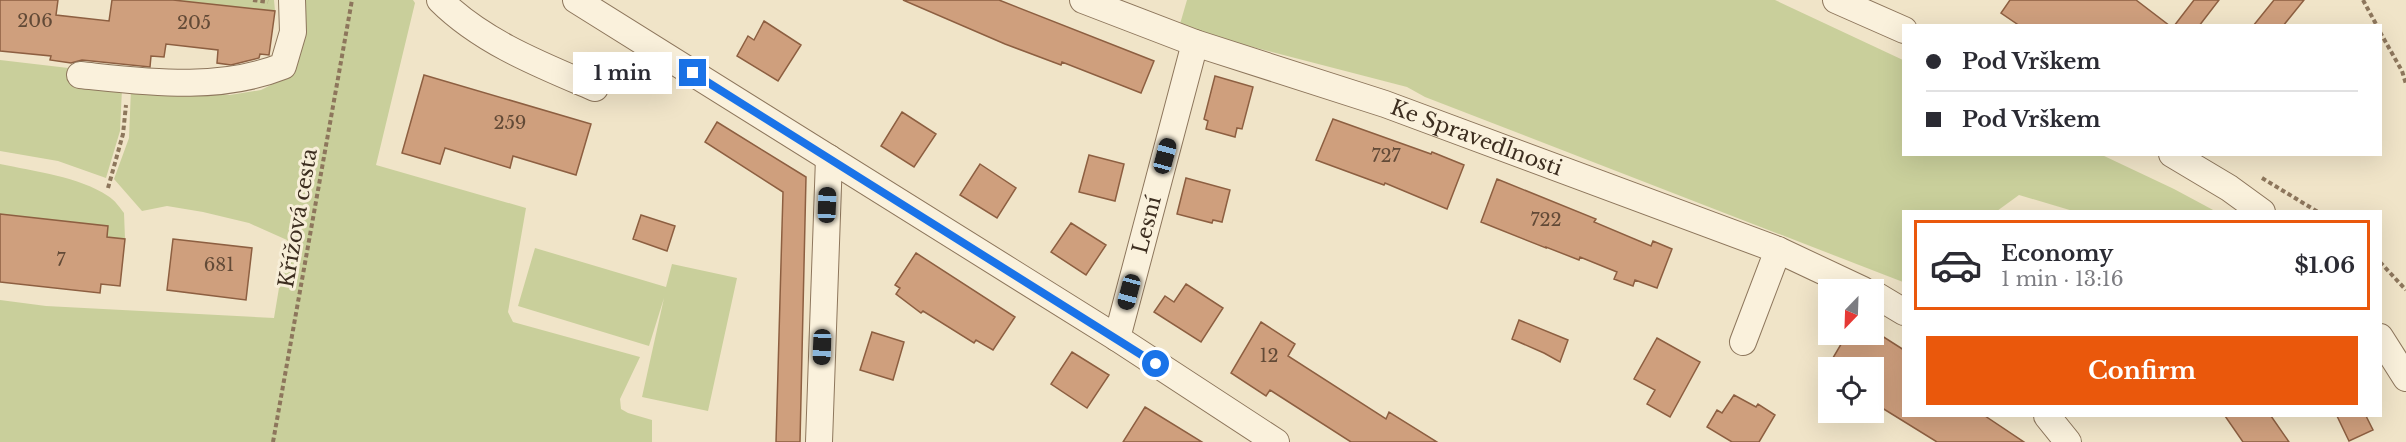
<!DOCTYPE html>
<html lang="en">
<head>
<meta charset="utf-8">
<style>
	:root { --surface:#fff; --page:#f7f7f7; --text:#2b2b33; --muted:#7c7c81; --line:#e1e1e2; --accent:#ea580c }
	body { margin:0; font-family:"Libre Baskerville",serif; background:var(--page); color:var(--text); height:100vh; display:flex; flex-direction:column; font-size:22px; white-space:nowrap }
	* { box-sizing:border-box; margin:0 }
	p { font-size:20px; color:var(--muted) }
	.icon { flex:none; width:33px; height:33px; fill:none; stroke:currentColor; stroke-width:2; stroke-linecap:round; stroke-linejoin:round }
	.map { position:relative; flex:1; overflow:hidden }
	.side { position:absolute; left:1902px; top:210px; width:480px; height:207px; display:flex; flex-direction:column; background:var(--surface); border-radius:0px; box-shadow:0 6px 24px #0002 }
	.side>* { flex:none }
	.top-card { position:absolute; left:1902px; top:24px; width:480px; height:132px; border-radius:0px; box-shadow:0 6px 24px #0002; display:grid; align-content:center; height:132px; padding:0 24px; background:var(--surface) }
	.needle { width:39px; rotate:203deg }
	.controls { position:absolute; left:1818px; top:279px; display:grid; gap:12px }
	.controls a { display:grid; place-items:center; width:66px; height:66px; border-radius:0px; background:var(--surface); box-shadow:0 6px 24px #0002; font-size:30px }
	.end { position:absolute; width:27px; height:27px; margin:-14px; border:8px solid #1a73e8; background:#fff; box-shadow:0 0 0 3px #fff }
	.from { border-radius:50% }
	.bubble { position:absolute; height:42px; border-radius:0px; background:var(--surface); box-shadow:0 6px 24px #0002; font-size:20px; font-weight:700; line-height:42px; text-align:center }
	.car { position:absolute; width:18px; height:36px; margin:-18px -9px; border-radius:8px; box-shadow:0 0 4px 2px #0007; background:linear-gradient(#222 24%,#8ab4d8 0 40%,#222 0 76%,#8ab4d8 0 86%,#222 0) }
	.top-card b { display:flex; align-items:center; gap:21px; height:57px; font-size:22px }
	.top-card b+b { border-top:2px solid var(--line) }
	.top-card i { width:15px; height:15px; background:var(--text) }
	ul { padding:10px 0 0; list-style:none }
	li { display:flex; align-items:center; gap:18px; height:90px; margin:0 12px 9px; padding:0 12px; border:3px solid transparent; border-radius:0px }
	li div { flex:1 }
	li b { display:block; font-size:22px }
	li em { font-style:normal; font-weight:700 }
	li.selected { border-color:var(--accent) }
	li>.icon { width:54px; height:54px; stroke-width:1.5 }
	.button { display:flex; gap:12px; margin-top:auto; padding:12px 24px }
	.button a { flex:1; height:69px; border-radius:0px; background:var(--accent); color:#fff; font-size:24px; font-weight:700; line-height:69px; text-align:center }
	.map>svg:first-child { display:block }
	.green { fill:#c9cf9b }
	.building { fill:#cf9f7d; stroke:#8d5f41; stroke-width:1.5 }
	.lines { fill:none; stroke-linecap:round; stroke-linejoin:round }
	.minor-casing { stroke:#8d765c; stroke-width:28 }
	.path { stroke:#8d765c; stroke-width:4; stroke-dasharray:4.5 3; stroke-linecap:butt }
	.minor { stroke:#faf1dc; stroke-width:26 }
	.route { stroke:#1a73e8; stroke-width:8 }
	.labels { text-anchor:middle; stroke-width:6; stroke-linejoin:round; paint-order:stroke }
	.number-label { font-size:18px; fill:#624a37 }
	.street-label { font-size:21px; fill:#3d2e20; stroke:#f7eed8 }
</style>
</head>
<body>
<div class="map">
<svg width="2406" height="442" viewBox="0 0 2406 442">
	<rect width="100%" height="100%" fill="#f0e4c8"/>
	<!-- green -->
	<path class="green" d="M156,0h118l1,11z
		M299,0h114l2,3 -39,162 150,43 -18,104 5,10 127,35 -20,42 1,10 7,4 24,7v22h-652v-142l46,6 228,12 13,-78 -38,-17 -46,-11 -36,-6 -25,5 -28,-32 15,-41 2,-49 99,6 31,-5 22,-11z
		M1187,0h588l128,60 1,94 198,1 72,34 41,22h-142l-54,-16 -22,16 -93,1 -1,70 -478,-185 -18,-10 -204,-53 -23,-10z
		M0,60l77,9 45,20 -2,42 -14,47 -48,-17 -58,-10z
		M0,164c33,7 80,13 108,32 7,4 12,12 16,17l1,26 -18,-2 1,-11 -108,-12z
		M535,248l131,39 6,-23 65,14 -29,133 -66,-14 22,-99 -15,48 -131,-40z"/>
	<!-- building -->
	<path class="building" d="M0,0h58l-2,15 53,6 3,-21h61l102,11 -6,44 -9,-1 -1,4 -28,7 -14,-2 1,-13 -52,-6 -2,13 -13,-1 -1,11 -68,-7 -11,3 -21,-3 1,-4 -51,-5z
		M903,0h96l155,61 -13,32 -79,-31 -1,3 -56,-21z
		M2010,0h126l34,26h-150l-19,-13z
		M2194,0h25l-20,26h-25z
		M2274,0h30l-21,26h-30z
		M764,21l37,24 -23,36 -41,-25 11,-20 6,4z
		M424,75l167,49 -15,51 -63,-19 -3,12 -65,-20 -5,16 -38,-11z
		M1215,76l38,11 -11,42 -5,-1 -2,9 -29,-8 2,-8 -4,-2z
		M902,112l34,22 -22,33 -33,-21z
		M1333,119l98,35 1,-2 32,13 -17,44 -62,-26 -1,2 -68,-25z
		M717,122l89,55 -6,265h-24l7,-250 -78,-50z
		M1089,155l35,9 -9,37 -36,-9z
		M980,164l36,24 -19,30 -37,-23z
		M1186,178l44,12 -8,32 -9,-2 -1,3 -35,-9z
		M1497,179l99,40 -2,3 57,24 2,-5 19,8 -15,39 -22,-8 -2,6 -19,-7 3,-7 -37,-15 -1,3 -33,-13v1l-65,-26z
		M0,214l108,12 -1,11 18,2 -5,47 -19,-2 -1,9 -100,-11z
		M641,215l34,11 -8,25 -34,-12z
		M1071,223l35,22 -20,30 -35,-23z
		M173,239l79,9 -6,52 -79,-10z
		M916,253l99,64 -22,33 -17,-10 -2,3 -51,-32 -2,2 -25,-19 4,-6 -5,-3z
		M1186,284l37,24 -22,34 -47,-30 11,-16 9,6z
		M1519,320l49,20 -8,22 -16,-9 -32,-14z
		M1261,322l34,22 -7,12 98,63 3,-7 48,30h-86l-81,-52 -4,6 -35,-23z
		M872,332l32,10 -11,38 -33,-10z
		M1847,334h32l25,16v66h81l39,26h-87l-63,-39v-35h-47z
		M1657,338l43,24 -30,55 -23,-13 8,-14 -21,-11z
		M1072,352l37,23 -22,33 -36,-24z
		M1734,395l22,12 2,-3 17,11 -16,27h-27l-25,-15 10,-17 5,3z
		M1145,407l57,35h-79z
		M2225,416h46l18,26h-46z
		M2337,416h29l7,14 -24,11z"/>
	<g class="lines">
		<defs>
			<g id="minor">
				<path d="M440,0c42,42 101,65 155,88"/>
				<path d="M576,0l541,338 159,104"/>
				<path id="s1" d="M1083,0l112,43 190,61 393,146 85,40"/>
				<path d="M1836,0l68,30"/>
				<path d="M80,75c68,7 138,17 203,-9l10,-34 -1,-32"/>
				<path d="M2172,154l57,34 33,24"/>
				<path d="M1874,294l30,18"/>
				<path d="M2380,337l26,41"/>
				<path id="s2" d="M1117,338l78,-295"/>
				<path d="M1743,342l35,-92"/>
				<path d="M2047,416l21,26"/>
				<path d="M819,442l10,-284"/>
			</g>
		</defs>
		<!-- minor casing -->
		<use href="#minor" class="minor-casing"/>
		<!-- path -->
		<path class="path" d="M253,0l15,2
			M2363,0l14,26
			M2380,32l22,39 4,13
			M2262,178l56,34
			M108,188l15,-54 3,-29
			M2380,262l26,28
			M273,442l79,-442"/>
		<!-- minor -->
		<use href="#minor" class="minor"/>
	</g>
	<g class="lines">
		<!-- route -->
		<path class="route" d="M693,73l463,291"/>
	</g>
	<g class="labels">
		<!-- number labels -->
		<g class="number-label">
			<text x="35" y="27">206</text>
			<text x="194" y="29">205</text>
			<text x="510" y="129">259</text>
			<text x="1386" y="162">727</text>
			<text x="1546" y="226">722</text>
			<text x="61" y="266">7</text>
			<text x="219" y="271">681</text>
			<text x="1269" y="362">12</text>
		</g>
		<!-- street labels -->
		<g class="street-label">
			<text dy="7" stroke="none"><textPath href="#s1" startOffset="417">Ke Spravedlnosti</textPath></text>
			<text transform="translate(298 218) rotate(-80)" y="7">Křížová cesta</text>
			<text dy="7" stroke="none"><textPath href="#s2" startOffset="117">Lesní</textPath></text>
		</g>
	</g>
</svg>
<div class="controls">
<a><svg class="needle" viewBox="-14 -14 28 28"><path d="M0-13l5 13h-10z" fill="#e53935"/><path d="M0 13l5-13h-10z" fill="#7c7c81"/></svg></a>
<a><svg class="icon" aria-label="locate" viewBox="0 0 24 24"><circle cx="12" cy="12" r="6"/><path d="M12 2v4M12 18v4M2 12h4M18 12h4"/></svg></a>
</div>
<i class="end from" style="left:1156px;top:364px"></i>
<i class="end" style="left:693px;top:73px"></i>
<div class="bubble" style="left:573px;top:52px;width:99px">1 min</div>
<i class="car" style="left:1165px;top:156px;rotate:15deg"></i>
<i class="car" style="left:827px;top:205px;rotate:2deg"></i>
<i class="car" style="left:1129px;top:292px;rotate:195deg"></i>
<i class="car" style="left:822px;top:347px;rotate:182deg"></i>
<div class="top-card">
<b><i class="from"></i>Pod Vrškem</b>
<b><i></i>Pod Vrškem</b>
</div>
<section class="side">
<ul>
<li class="selected"><svg class="icon" aria-label="car" viewBox="0 0 24 24"><path d="M5 17H2v-5l4-1 3-4h7l3 4 3 1v5h-3M9 17h6M6 11h13"/><circle cx="7" cy="17" r="2"/><circle cx="17" cy="17" r="2"/></svg><div><b>Economy</b><p>1 min · 13:16</p></div><em>$1.06</em></li>
</ul>
<div class="button"><a>Confirm</a></div>
</section>
</div>
</body>
</html>
